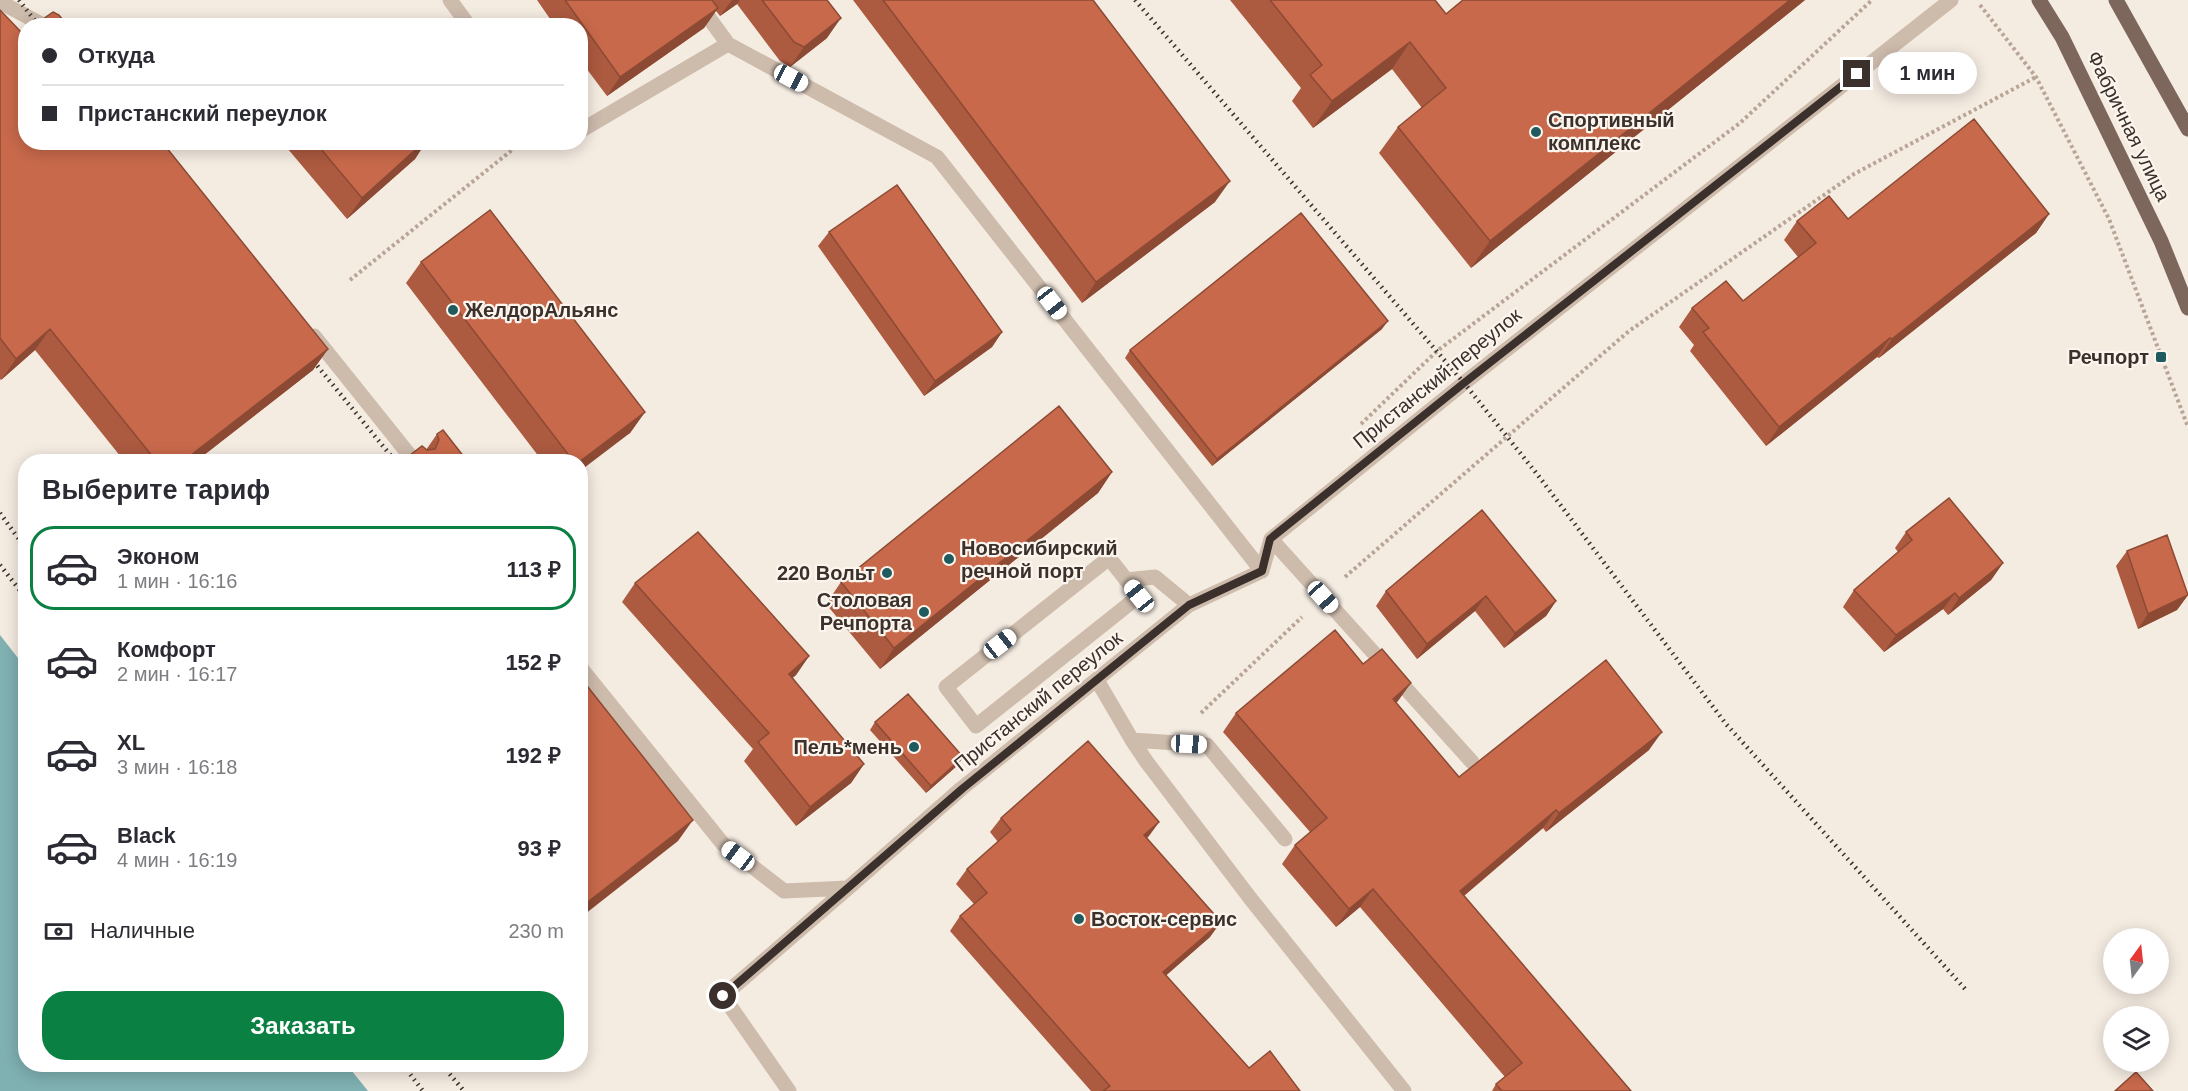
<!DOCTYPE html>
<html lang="ru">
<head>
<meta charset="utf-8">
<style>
	:root { --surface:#fff; --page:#f7f7f7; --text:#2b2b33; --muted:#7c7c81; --line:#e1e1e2; --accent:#0b8043 }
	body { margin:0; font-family:Helvetica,sans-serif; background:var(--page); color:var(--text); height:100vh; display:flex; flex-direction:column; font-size:22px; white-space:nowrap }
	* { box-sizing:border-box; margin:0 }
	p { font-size:20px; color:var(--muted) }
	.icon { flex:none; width:33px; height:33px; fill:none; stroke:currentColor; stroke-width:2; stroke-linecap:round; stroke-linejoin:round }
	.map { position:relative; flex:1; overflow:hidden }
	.sheet { position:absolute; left:18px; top:454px; width:570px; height:618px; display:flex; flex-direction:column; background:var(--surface); border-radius:24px; box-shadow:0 3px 15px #0003 }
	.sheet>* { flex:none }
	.top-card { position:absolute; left:18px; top:18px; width:570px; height:132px; border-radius:24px; box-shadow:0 3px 15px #0003; display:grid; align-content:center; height:132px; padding:0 24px; background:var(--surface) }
	.needle { width:39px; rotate:15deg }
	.fabs { position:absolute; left:2103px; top:928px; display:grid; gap:12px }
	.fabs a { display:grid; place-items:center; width:66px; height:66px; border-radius:50%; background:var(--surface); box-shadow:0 3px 15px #0003; font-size:30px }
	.end { position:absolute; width:27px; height:27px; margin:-14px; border:8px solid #3b302b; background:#fff; box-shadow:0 0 0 3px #fff }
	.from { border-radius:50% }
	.bubble { position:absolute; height:42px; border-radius:21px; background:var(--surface); box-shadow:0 3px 15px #0003; font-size:20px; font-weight:700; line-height:42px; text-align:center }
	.car { position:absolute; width:18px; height:36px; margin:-18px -9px; border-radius:8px; box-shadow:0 0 4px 2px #0007; background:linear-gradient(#fff 24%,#345 0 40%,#fff 0 76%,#345 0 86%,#fff 0) }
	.top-card b { display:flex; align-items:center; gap:21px; height:57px; font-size:22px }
	.top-card b+b { border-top:2px solid var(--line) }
	.top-card i { width:15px; height:15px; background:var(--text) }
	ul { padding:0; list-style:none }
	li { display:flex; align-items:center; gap:18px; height:84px; margin:0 12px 9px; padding:0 12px; border:3px solid transparent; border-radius:24px }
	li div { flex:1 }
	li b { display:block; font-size:22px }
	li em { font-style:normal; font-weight:700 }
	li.active { border-color:var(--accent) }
	li>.icon { width:54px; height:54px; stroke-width:1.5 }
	h2 { padding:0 24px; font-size:27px; line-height:72px }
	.pay { display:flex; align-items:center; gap:15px; height:66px; padding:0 24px; font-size:22px }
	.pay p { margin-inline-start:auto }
	.button { display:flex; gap:12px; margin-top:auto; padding:12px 24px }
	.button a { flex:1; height:69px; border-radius:24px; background:var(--accent); color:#fff; font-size:24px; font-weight:700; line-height:69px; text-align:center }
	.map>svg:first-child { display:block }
	.water { fill:#7fb0b2 }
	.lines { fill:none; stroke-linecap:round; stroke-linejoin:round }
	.path { stroke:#b9a596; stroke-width:4; stroke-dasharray:3 3; stroke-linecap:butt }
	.minor { stroke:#cdbbac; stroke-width:15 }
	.major { stroke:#7d675c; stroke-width:15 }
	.rail { stroke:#3b302b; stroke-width:4.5; stroke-dasharray:1.5 4.5; stroke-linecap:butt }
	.wall { fill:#ac5a40 }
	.shaded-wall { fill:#8c4a34 }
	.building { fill:#c8694b; stroke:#8c4a34; stroke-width:1.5 }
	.route { stroke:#3b302b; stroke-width:8 }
	.poi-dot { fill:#1f5a5e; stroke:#fbf5ee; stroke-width:2 }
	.labels { text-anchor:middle; stroke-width:4.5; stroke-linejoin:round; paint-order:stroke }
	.poi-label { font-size:20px; font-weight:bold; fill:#3b302b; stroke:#fbf5ee; text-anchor:start }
	.street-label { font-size:20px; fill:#3b302b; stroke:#fbf5ee }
</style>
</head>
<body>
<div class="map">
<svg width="2188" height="1091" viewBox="0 0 2188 1091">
	<rect width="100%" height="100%" fill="#f4ebe1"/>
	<!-- water -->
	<path class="water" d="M0,635l25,32 1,398h321l21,26h-368z"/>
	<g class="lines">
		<!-- path -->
		<path class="path" d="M1980,5l56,72 73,142 79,208
			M350,280l172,-138
			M1361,424l76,-73 303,-228 132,-123
			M1345,577l284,-246 225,-157 182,-97
			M1201,713l101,-96"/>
		<!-- minor -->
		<path class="minor" d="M450,0l19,26
			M696,0l32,44 209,113 325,414
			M0,2l45,24
			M580,131l148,-87
			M558,142h3
			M314,336l101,126
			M1271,539l201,223
			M1109,558l30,38 -163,130 -30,-39z
			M1126,580l29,-3 34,28
			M580,667l143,177 61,47 64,-3 113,-99 228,-184 73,-34 9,-32 193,-156 487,-383
			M1097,680l35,60 14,21 104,137 154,193
			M1132,740l75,5 78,94
			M789,1091l-66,-95 125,-108"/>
		<!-- major -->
		<path class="major" d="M2039,0l23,37 99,204 27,67
			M2116,0l72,129"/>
		<!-- rail -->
		<path class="rail" d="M19,0l20,26
			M1135,0l329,383 73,91 189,250 240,266
			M306,352l90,110
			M0,513l26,36
			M0,565l26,33
			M403,1065l20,26
			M442,1065l22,26"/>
	</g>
	<!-- wall -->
	<path class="wall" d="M537,0h290v38l-37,29 -10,-6 -43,-57 -17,12 -4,-5 -12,17 -97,68 -27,-36v-34h-25z
		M853,0h240l122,202 -133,101z
		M1230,0h205l11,14 17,-14h342l-334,268 -92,-115 19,-26 24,-19 -30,-39 -79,59 -21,-27 9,-13z
		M0,10l328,339 -15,21 -118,92h-70l-90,-112 -34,30 -1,-1z
		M282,142h144l-11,17 -68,60z
		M2049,214l-13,19 -157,125 -2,-1 -111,89 -76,-95 4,-6 -15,-18 13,-19 51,-7 55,-44 -14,-17 13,-19z
		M829,232l173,100 -10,15 -68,49 -106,-150z
		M421,262l224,150 -15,21 -50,29h-37l-137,-179z
		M1382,329l-170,137 -87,-108 5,-8z
		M437,434l31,28 -42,-12z
		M1112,472l-14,21 -218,176 -54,-65 15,-22z
		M1482,510l74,91 -10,15 -42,32 -29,-37 -58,48 -41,-53 10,-15z
		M1906,532l97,31 -12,17 -43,35 -5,-6 -59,43 -41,-45 11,-17 44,-38 -3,-4z
		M2127,551l61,44 -11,15 -39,19 -22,-63z
		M635,583l174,73 -13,19 -4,3 72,86 -13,19 -55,43 -52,-65 9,-12 -131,-147z
		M1363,664l35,37 -2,2 63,74 190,-27 -103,82 -3,-4 -79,68 167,195h-139l4,-7 9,-7 -145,-170 -24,20 -54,-63 13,-19 15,-13 -87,-100 13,-19z
		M875,722l83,43 -32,28 -56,-63z
		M1001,818l158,4 -12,16 63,99 -44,38 83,93 51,23h-209l-141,-160 10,-15 14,-12 -18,-20 11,-15 31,-27 -8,-10z"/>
	<!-- shaded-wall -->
	<path class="shaded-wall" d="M732,0h8l-3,4 -17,12z
		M1790,0h15l-334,268 19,-27z
		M718,8l-14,20 -97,68 13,-19z
		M841,18l-14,20 -37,29 14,-20z
		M1410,42l-18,27 -79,59 19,-27z
		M424,142h2l-11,17 -68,60 15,-21z
		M1230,181l-15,21 -133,101 14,-21z
		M2049,214l-13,19 -157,125 13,-19z
		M1388,321l-6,8 -170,137 5,-7z
		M50,329l-15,21 -34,30 15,-21z
		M1002,332l-10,15 -68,49 11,-15z
		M1890,338l-13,19 -111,89 13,-19z
		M328,349l-15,21 -118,92h-13z
		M645,412l-15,21 -50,38v-9h-1z
		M1112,472l-14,21 -218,176 14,-21z
		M2003,563l-12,17 -43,35 11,-17z
		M1955,593l-12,16 -59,43 12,-17z
		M2188,595l-11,15 -39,19 10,-15z
		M1486,596l-11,15 -58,48 10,-15z
		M1556,601l-10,15 -42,32 11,-15z
		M809,656l-13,19 -20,18 13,-19z
		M1411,683l-13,18 -18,16 13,-18z
		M1662,732l-13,18 -103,82 13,-19z
		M963,757l-5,8 -32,28 5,-7z
		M864,764l-13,19 -55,43 14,-19z
		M1556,810l-13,18 -96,82 13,-19z
		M693,820l-15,21 -98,77v-10z
		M1159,822l-10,14 -15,14 10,-15z
		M1373,889l-13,18 -24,20 13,-18z
		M1221,922l-11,15 -57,50 10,-15z"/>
	<!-- building -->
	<path class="building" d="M565,0h147l6,8 -98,69z
		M762,0h65l14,18 -37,29 -10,-5z
		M883,0h210l137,181 -134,101z
		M1270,0h165l11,14 17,-14h327l-300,241 -92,-114 48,-39 -36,-46 -78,59 -22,-26 12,-10z
		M0,10l22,23 4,-3v112h136l166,207 -146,113h-25l-107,-133 -34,30 -16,-21z
		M53,12l6,3 9,11h-35z
		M329,22l3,4h-7z
		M1974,119l75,95 -157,125 -2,-1 -111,89 -76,-95 6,-4 -17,-20 34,-27 17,20 73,-58 -19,-22 32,-25 19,23z
		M315,142h109l-62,56z
		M897,185l105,147 -67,49 -106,-149z
		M490,210l155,202 -66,50h-5l-153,-200z
		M1301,213l87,108 -171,138 -87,-109z
		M1059,406l53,66 -218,176 -53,-66z
		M443,430l25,32h-67l21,-16 5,4 8,-1 4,-9 -2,-6z
		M1949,498l54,65 -44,35 -4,-5 -59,42 -42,-45 58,-50 -6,-8z
		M1482,510l74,91 -41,32 -29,-37 -59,48 -41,-53z
		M698,532l111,124 -20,18 75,90 -54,43 -52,-65 11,-9 -134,-150z
		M2167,535l21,60 -40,19 -21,-63z
		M1335,630l28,34 19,-15 29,34 -18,16 66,78 147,-117 56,72 -103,81 -3,-3 -96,81 171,200h-129l-6,-7 26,-21 -149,-174 -24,20 -54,-64 32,-27 -91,-105z
		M580,677l113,143 -113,88z
		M908,694l55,63 -32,29 -56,-64z
		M1088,741l71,81 -15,13 77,87 -58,50 86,96 21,-17 30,40h-197l7,-5 -150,-170 27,-23 -20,-24 44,-39 -10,-12z
		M2136,1072l17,19h-38z"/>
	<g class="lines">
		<!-- route -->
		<path class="route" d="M723,996l239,-207 227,-184 73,-34 8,-32 194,-156 393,-309"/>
	</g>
	<!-- markers -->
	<g class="poi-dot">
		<circle cx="1536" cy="132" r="6"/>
		<circle cx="453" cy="310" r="6"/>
		<rect x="2155" y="351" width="12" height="12" rx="3"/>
		<circle cx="949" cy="559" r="6"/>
		<circle cx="887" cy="573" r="6"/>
		<circle cx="924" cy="612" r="6"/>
		<circle cx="914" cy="747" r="6"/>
		<circle cx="1079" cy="919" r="6"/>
	</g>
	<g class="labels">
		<!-- poi labels -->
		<g class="poi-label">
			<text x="1548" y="127">Спортивный<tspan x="1548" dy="23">комплекс</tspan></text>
			<text x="465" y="317">ЖелдорАльянс</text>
			<text x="2149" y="364" text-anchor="end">Речпорт</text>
			<text x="961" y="555">Новосибирский<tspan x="961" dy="23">речной порт</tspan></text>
			<text x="875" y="580" text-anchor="end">220 Вольт</text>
			<text x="912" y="607" text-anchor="end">Столовая<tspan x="912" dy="23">Речпорта</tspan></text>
			<text x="902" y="754" text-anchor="end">Пель*мень</text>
			<text x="1091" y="926">Восток-сервис</text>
		</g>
		<!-- street labels -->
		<g class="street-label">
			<text transform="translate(2129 126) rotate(64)" y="7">Фабричная улица</text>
			<text transform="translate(1437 378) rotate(-39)" y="7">Пристанский переулок</text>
			<text transform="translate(1038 701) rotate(-39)" y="7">Пристанский переулок</text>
		</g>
	</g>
</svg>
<div class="fabs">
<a><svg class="needle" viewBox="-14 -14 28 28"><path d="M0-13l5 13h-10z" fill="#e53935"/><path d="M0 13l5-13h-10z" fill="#7c7c81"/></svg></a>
<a><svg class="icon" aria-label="layers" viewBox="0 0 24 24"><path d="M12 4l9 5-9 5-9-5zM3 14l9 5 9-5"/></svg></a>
</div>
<i class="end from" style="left:723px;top:996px"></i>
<i class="end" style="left:1857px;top:74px"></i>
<div class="bubble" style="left:1878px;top:52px;width:99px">1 мин</div>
<i class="car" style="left:791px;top:78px;rotate:118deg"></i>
<i class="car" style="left:1052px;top:303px;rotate:142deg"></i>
<i class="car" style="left:1139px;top:596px;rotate:321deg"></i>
<i class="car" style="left:1323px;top:597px;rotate:138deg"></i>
<i class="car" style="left:1000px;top:644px;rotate:52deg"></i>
<i class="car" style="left:1189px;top:744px;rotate:93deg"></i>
<i class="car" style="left:738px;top:856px;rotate:307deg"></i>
<div class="top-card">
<b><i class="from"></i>Откуда</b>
<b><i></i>Пристанский переулок</b>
</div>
<section class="sheet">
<h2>Выберите тариф</h2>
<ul>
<li class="active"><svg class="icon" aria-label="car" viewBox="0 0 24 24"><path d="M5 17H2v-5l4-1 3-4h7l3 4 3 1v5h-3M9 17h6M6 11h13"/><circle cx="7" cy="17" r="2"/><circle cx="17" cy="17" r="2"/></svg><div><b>Эконом</b><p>1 мин · 16:16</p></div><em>113 ₽</em></li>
<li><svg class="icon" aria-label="car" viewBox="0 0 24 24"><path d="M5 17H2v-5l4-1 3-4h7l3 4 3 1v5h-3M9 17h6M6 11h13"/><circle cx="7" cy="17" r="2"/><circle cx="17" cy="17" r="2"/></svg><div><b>Комфорт</b><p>2 мин · 16:17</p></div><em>152 ₽</em></li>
<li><svg class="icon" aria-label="car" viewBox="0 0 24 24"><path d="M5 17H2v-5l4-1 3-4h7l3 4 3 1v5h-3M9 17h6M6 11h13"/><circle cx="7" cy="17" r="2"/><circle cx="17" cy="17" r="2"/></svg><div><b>XL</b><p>3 мин · 16:18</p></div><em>192 ₽</em></li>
<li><svg class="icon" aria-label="car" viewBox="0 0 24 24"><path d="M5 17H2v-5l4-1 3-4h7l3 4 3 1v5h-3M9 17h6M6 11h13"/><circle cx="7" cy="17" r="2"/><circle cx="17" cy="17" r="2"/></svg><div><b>Black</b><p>4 мин · 16:19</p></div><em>93 ₽</em></li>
</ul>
<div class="pay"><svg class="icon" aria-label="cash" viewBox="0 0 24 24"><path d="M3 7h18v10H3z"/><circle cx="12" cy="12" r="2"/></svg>Наличные<p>230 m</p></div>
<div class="button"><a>Заказать</a></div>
</section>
</div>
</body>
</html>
